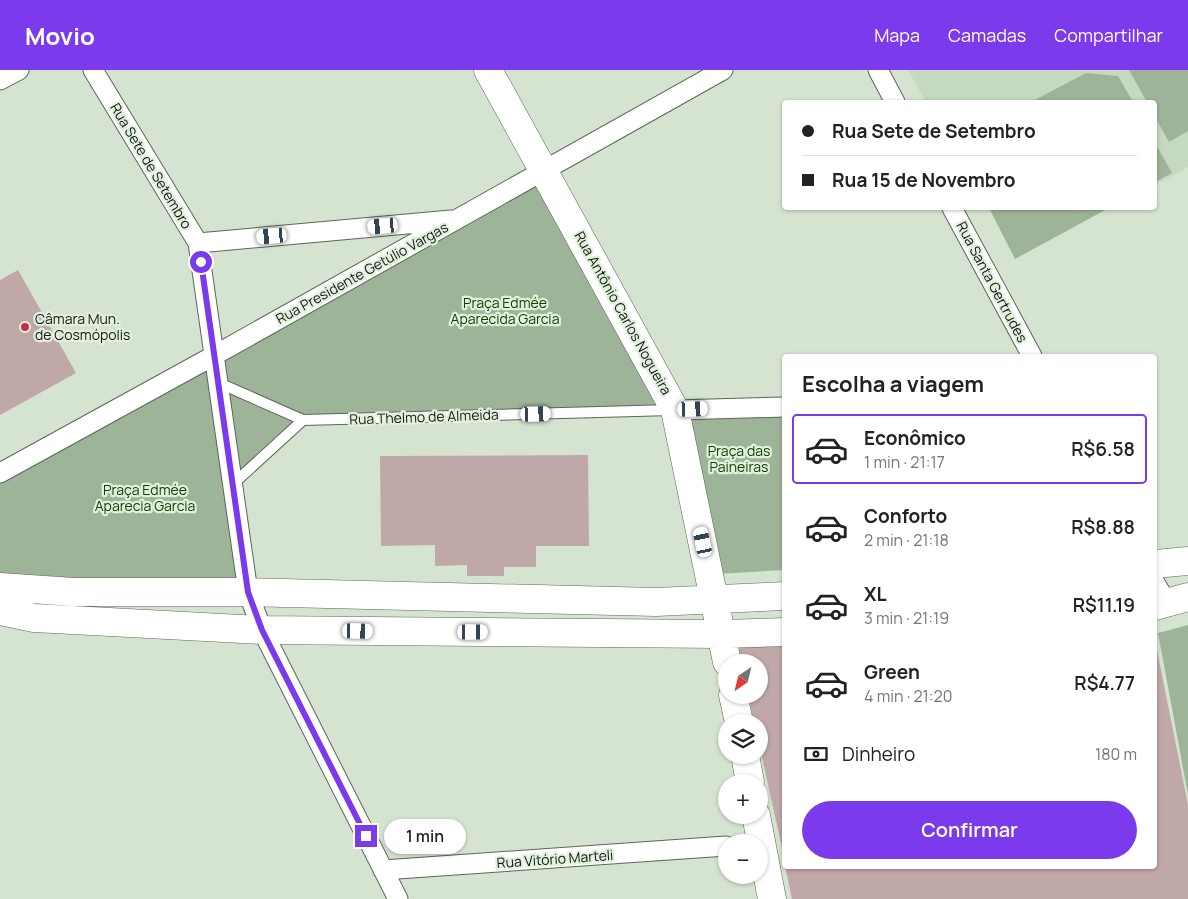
<!DOCTYPE html>
<html lang="pt">
<head>
<meta charset="utf-8">
<style>
	:root { --surface:#fff; --page:#f6f6f6; --text:#222; --muted:#767676; --line:#e0e0e0; --accent:#7c3aed }
	body { margin:0; font-family:Manrope,sans-serif; background:var(--page); color:var(--text); height:100vh; display:flex; flex-direction:column; font-size:19px; white-space:nowrap }
	* { box-sizing:border-box; margin:0 }
	p { font-size:16px; color:var(--muted) }
	.icon { flex:none; width:28px; height:28px; fill:none; stroke:currentColor; stroke-width:2; stroke-linecap:round; stroke-linejoin:round }
	.map { position:relative; flex:1; overflow:hidden }
	.side { position:absolute; left:782px; top:284px; width:375px; height:515px; display:flex; flex-direction:column; background:var(--surface); border-radius:5px; box-shadow:0 1px 4px #0004 }
	.side>* { flex:none }
	.hud { position:absolute; left:782px; top:30px; width:375px; height:110px; border-radius:5px; box-shadow:0 1px 4px #0004; display:grid; align-content:center; height:110px; padding:0 20px; background:var(--surface) }
	.needle { width:32px; rotate:215deg }
	.tools { position:absolute; left:718px; top:584px; display:grid; gap:10px }
	.tools a { display:grid; place-items:center; width:50px; height:50px; border-radius:50%; background:var(--surface); box-shadow:0 1px 4px #0004; font-size:25px }
	.end { position:absolute; width:22px; height:22px; margin:-11px; border:6px solid #7c3aed; background:#fff; box-shadow:0 0 0 2px #fff }
	.from { border-radius:50% }
	.bubble { position:absolute; height:35px; border-radius:18px; background:var(--surface); box-shadow:0 1px 4px #0004; font-size:16px; font-weight:600; line-height:35px; text-align:center }
	.car { position:absolute; width:15px; height:30px; margin:-15px -8px; border-radius:6px; box-shadow:0 0 4px 1px #0007; background:linear-gradient(#fff 24%,#345 0 40%,#fff 0 76%,#345 0 86%,#fff 0) }
	.hud b { display:flex; align-items:center; gap:18px; height:48px; font-size:19px }
	.hud b+b { border-top:1px solid var(--line) }
	.hud i { width:12px; height:12px; background:var(--text) }
	ul { padding:0; list-style:none }
	li { display:flex; align-items:center; gap:15px; height:70px; margin:0 10px 8px; padding:0 10px; border:2px solid transparent; border-radius:5px }
	li div { flex:1 }
	li b { display:block; font-size:19px }
	li em { font-style:normal; font-weight:600 }
	li.active { border-color:var(--accent) }
	li>.icon { width:45px; height:45px; stroke-width:1.5 }
	h2 { padding:0 20px; font-size:22px; line-height:60px }
	.pay { display:flex; align-items:center; gap:12px; height:55px; padding:0 20px; font-size:19px }
	.pay p { margin-inline-start:auto }
	.primary-button { display:flex; gap:10px; margin-top:auto; padding:10px 20px }
	.primary-button a { flex:1; height:58px; border-radius:30px; background:var(--accent); color:#fff; font-size:20px; font-weight:600; line-height:58px; text-align:center }
	header { display:flex; align-items:center; gap:30px; box-sizing:border-box; height:70px; padding:0 25px; background:var(--accent); color:#fff }
	header strong { font-size:24px }
	nav { display:flex; gap:28px; margin-inline-start:auto; font-size:18px }
	.map>svg:first-child { display:block }
	.built { fill:#c5d8c0 }
	.green { fill:#9eb498 }
	.building { fill:#c0a7a8 }
	.lines { fill:none; stroke-linecap:round; stroke-linejoin:round }
	.lane-casing { stroke:#5a6757; stroke-width:12 }
	.street-casing { stroke:#5a6757; stroke-width:21 }
	.secondary-casing { stroke:#5a6757; stroke-width:29 }
	.lane { stroke:#fff; stroke-width:10 }
	.street { stroke:#fff; stroke-width:19 }
	.secondary { stroke:#fff; stroke-width:28 }
	.route { stroke:#7c3aed; stroke-width:6 }
	.poi-dot { fill:#c1314e; stroke:#e2f1de; stroke-width:2 }
	.labels { text-anchor:middle; stroke-width:4.5; stroke-linejoin:round; paint-order:stroke }
	.street-label { font-size:14px; fill:#121711; stroke:#e2f1de }
	.park-label { font-size:14px; fill:#124001; stroke:#e2f1de }
	.poi-label { font-size:14px; fill:#121711; stroke:#e2f1de; text-anchor:start }
</style>
</head>
<body>
<header>
<strong>Movio</strong>
<nav><a>Mapa</a><a>Camadas</a><a>Compartilhar</a></nav>
</header>
<div class="map">
<svg width="1188" height="829" viewBox="0 0 1188 829">
	<rect width="100%" height="100%" fill="#d5e4d1"/>
	<!-- built -->
	<path class="built" d="M908,0h280v97l-33,18v-83h-229z"/>
	<!-- green -->
	<path class="green" d="M1129,0h59v61l-19,11 -14,-25v-15h-8z
		M1086,3l32,3 15,26h-102z
		M1155,73l17,30 -17,9z
		M544,101l131,238 -372,10 -69,65 15,108 -249,-8v-108z
		M989,138h120l-94,51z
		M785,341v159l-69,4 -33,-158z
		M1188,555v170l-30,-162z"/>
	<!-- building -->
	<path class="building" d="M18,200l58,103 -76,42v-135z
		M588,385l1,91h-53v21h-32v9h-37v-11l-32,1v-21l-54,1 -1,-90z
		M1155,570l33,165v94h-396l-7,-33h370z
		M736,571h49v220l-26,-117v-22h-5l-6,-27h11v-33h-18z"/>
	<g class="lines">
		<defs>
			<path id="lane" d="M219,313l84,37 369,-10
				M233,414l70,-64"/>
			<path id="street" d="M93,0l105,173 50,349 14,38 136,269
				M878,0l17,32
				M0,10l19,-10
				M952,138l80,148
				M198,173l253,-23
				M675,340l110,-3
				M0,403l215,-118 508,-285
				M1155,513l12,20
				M383,800l343,-24"/>
			<path id="secondary" d="M488,0l187,340 52,252
				M1155,494l33,-3
				M0,517l74,5h174l408,10 129,-6
				M1155,536l33,-9
				M0,541l34,7 228,12 460,4 63,-2
				M733,625l6,27
				M745,685l5,27
				M756,745l16,84"/>
		</defs>
		<!-- lane casing -->
		<use href="#lane" class="lane-casing"/>
		<!-- street casing -->
		<use href="#street" class="street-casing"/>
		<!-- secondary casing -->
		<use href="#secondary" class="secondary-casing"/>
		<!-- lane -->
		<use href="#lane" class="lane"/>
		<!-- street -->
		<use href="#street" class="street"/>
		<!-- secondary -->
		<use href="#secondary" class="secondary"/>
	</g>
	<g class="lines">
		<!-- route -->
		<path class="route" d="M201,192l47,330 14,38 104,206"/>
	</g>
	<!-- markers -->
	<circle class="poi-dot" cx="25" cy="257" r="5"/>
	<g class="labels">
		<!-- street labels -->
		<g class="street-label">
			<text transform="translate(151 96) rotate(59)" y="5">Rua Sete de Setembro</text>
			<text transform="translate(362 203) rotate(-29)" y="5">Rua Presidente Getúlio Vargas</text>
			<text transform="translate(992 212) rotate(62)" y="5">Rua Santa Gertrudes</text>
			<text transform="translate(623 243) rotate(61)" y="5">Rua Antônio Carlos Nogueira</text>
			<text transform="translate(424 347) rotate(-2)" y="5">Rua Thelmo de Almeida</text>
			<text transform="translate(555 789) rotate(-4)" y="5">Rua Vitório Marteli</text>
		</g>
		<!-- park labels -->
		<g class="park-label">
			<text x="505" y="238">Praça Edmée<tspan x="505" dy="16">Aparecida Garcia</tspan></text>
			<text x="739" y="386">Praça das<tspan x="739" dy="16">Paineiras</tspan></text>
			<text x="145" y="425">Praça Edmée<tspan x="145" dy="16">Aparecia Garcia</tspan></text>
		</g>
		<!-- poi labels -->
		<g class="poi-label">
			<text x="35" y="254">Câmara Mun.<tspan x="35" dy="16">de Cosmópolis</tspan></text>
		</g>
	</g>
</svg>
<div class="tools">
<a><svg class="needle" viewBox="-14 -14 28 28"><path d="M0-13l5 13h-10z" fill="#e53935"/><path d="M0 13l5-13h-10z" fill="#767676"/></svg></a>
<a><svg class="icon" aria-label="layers" viewBox="0 0 24 24"><path d="M12 4l9 5-9 5-9-5zM3 14l9 5 9-5"/></svg></a>
<a>+</a>
<a>−</a>
</div>
<i class="end from" style="left:201px;top:192px"></i>
<i class="end" style="left:366px;top:766px"></i>
<div class="bubble" style="left:384px;top:749px;width:82px">1 min</div>
<i class="car" style="left:383px;top:156px;rotate:265deg"></i>
<i class="car" style="left:272px;top:166px;rotate:265deg"></i>
<i class="car" style="left:693px;top:339px;rotate:88deg"></i>
<i class="car" style="left:536px;top:344px;rotate:88deg"></i>
<i class="car" style="left:703px;top:472px;rotate:348deg"></i>
<i class="car" style="left:358px;top:561px;rotate:91deg"></i>
<i class="car" style="left:473px;top:562px;rotate:90deg"></i>
<div class="hud">
<b><i class="from"></i>Rua Sete de Setembro</b>
<b><i></i>Rua 15 de Novembro</b>
</div>
<section class="side">
<h2>Escolha a viagem</h2>
<ul>
<li class="active"><svg class="icon" aria-label="car" viewBox="0 0 24 24"><path d="M5 17H2v-5l4-1 3-4h7l3 4 3 1v5h-3M9 17h6M6 11h13"/><circle cx="7" cy="17" r="2"/><circle cx="17" cy="17" r="2"/></svg><div><b>Econômico</b><p>1 min · 21:17</p></div><em>R$6.58</em></li>
<li><svg class="icon" aria-label="car" viewBox="0 0 24 24"><path d="M5 17H2v-5l4-1 3-4h7l3 4 3 1v5h-3M9 17h6M6 11h13"/><circle cx="7" cy="17" r="2"/><circle cx="17" cy="17" r="2"/></svg><div><b>Conforto</b><p>2 min · 21:18</p></div><em>R$8.88</em></li>
<li><svg class="icon" aria-label="car" viewBox="0 0 24 24"><path d="M5 17H2v-5l4-1 3-4h7l3 4 3 1v5h-3M9 17h6M6 11h13"/><circle cx="7" cy="17" r="2"/><circle cx="17" cy="17" r="2"/></svg><div><b>XL</b><p>3 min · 21:19</p></div><em>R$11.19</em></li>
<li><svg class="icon" aria-label="car" viewBox="0 0 24 24"><path d="M5 17H2v-5l4-1 3-4h7l3 4 3 1v5h-3M9 17h6M6 11h13"/><circle cx="7" cy="17" r="2"/><circle cx="17" cy="17" r="2"/></svg><div><b>Green</b><p>4 min · 21:20</p></div><em>R$4.77</em></li>
</ul>
<div class="pay"><svg class="icon" aria-label="cash" viewBox="0 0 24 24"><path d="M3 7h18v10H3z"/><circle cx="12" cy="12" r="2"/></svg>Dinheiro<p>180 m</p></div>
<div class="primary-button"><a>Confirmar</a></div>
</section>
</div>
</body>
</html>
